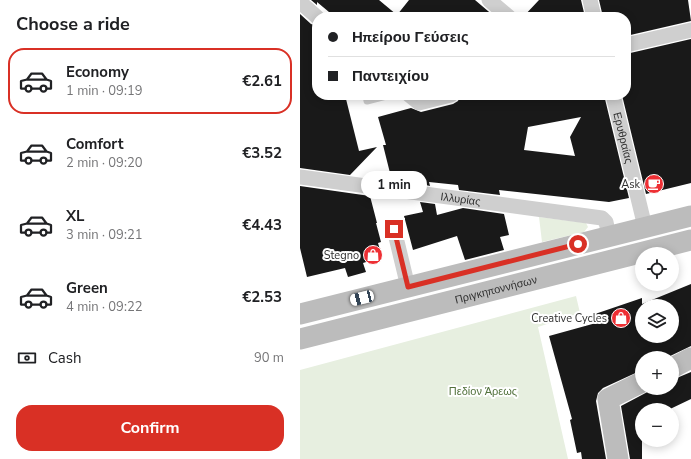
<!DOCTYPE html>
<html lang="en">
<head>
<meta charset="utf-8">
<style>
	:root { --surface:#fff; --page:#f2f2f2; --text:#202124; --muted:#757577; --line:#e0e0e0; --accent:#d93025 }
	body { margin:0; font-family:"Nunito Sans",sans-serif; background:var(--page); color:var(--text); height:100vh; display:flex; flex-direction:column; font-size:15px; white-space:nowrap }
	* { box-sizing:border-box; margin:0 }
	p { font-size:13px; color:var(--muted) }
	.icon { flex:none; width:22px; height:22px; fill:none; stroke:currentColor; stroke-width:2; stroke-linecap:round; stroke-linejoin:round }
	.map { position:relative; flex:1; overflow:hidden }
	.details { display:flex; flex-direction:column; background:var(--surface); width:300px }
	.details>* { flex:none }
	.guide { position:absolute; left:12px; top:12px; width:319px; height:88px; border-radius:16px; box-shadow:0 2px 10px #0003; display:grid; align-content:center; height:88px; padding:0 16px; background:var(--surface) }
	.buttons { position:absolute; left:335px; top:247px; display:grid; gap:8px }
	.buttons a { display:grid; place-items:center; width:44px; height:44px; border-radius:50%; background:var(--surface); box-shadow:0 2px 10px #0003; font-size:20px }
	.end { position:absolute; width:18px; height:18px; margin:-9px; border:5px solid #d93025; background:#fff; box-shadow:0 0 0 2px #fff }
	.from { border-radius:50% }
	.bubble { position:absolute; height:28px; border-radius:14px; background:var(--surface); box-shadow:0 2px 10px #0003; font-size:13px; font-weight:700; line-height:28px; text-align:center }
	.car { position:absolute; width:12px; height:24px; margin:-12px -6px; border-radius:5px; box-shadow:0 0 3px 1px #0007; background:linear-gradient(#fff 24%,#345 0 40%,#fff 0 76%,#345 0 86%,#fff 0) }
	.guide b { display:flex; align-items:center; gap:14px; height:38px; font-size:15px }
	.guide b+b { border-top:1px solid var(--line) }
	.guide i { width:10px; height:10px; background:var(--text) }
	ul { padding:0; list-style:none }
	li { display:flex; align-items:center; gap:12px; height:66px; margin:0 8px 6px; padding:0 8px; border:2px solid transparent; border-radius:16px }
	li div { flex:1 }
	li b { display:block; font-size:15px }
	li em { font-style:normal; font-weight:700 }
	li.active { border-color:var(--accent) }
	li>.icon { width:36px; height:36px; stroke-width:1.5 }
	h2 { padding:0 16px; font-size:18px; line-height:48px }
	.pay { display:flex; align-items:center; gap:10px; height:44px; padding:0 16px; font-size:15px }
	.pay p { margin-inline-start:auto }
	.primary-button { display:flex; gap:8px; margin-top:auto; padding:8px 16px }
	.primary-button a { flex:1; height:46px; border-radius:16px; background:var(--accent); color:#fff; font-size:16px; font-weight:700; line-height:46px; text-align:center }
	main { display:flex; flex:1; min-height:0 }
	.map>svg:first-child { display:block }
	.green { fill:#e7efe0 }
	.building { fill:#191919; fill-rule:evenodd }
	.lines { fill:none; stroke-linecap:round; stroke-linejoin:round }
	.lane { stroke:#cfcfcf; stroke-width:7 }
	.street { stroke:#cfcfcf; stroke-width:15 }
	.secondary { stroke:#bcbcbc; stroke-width:21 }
	.route { stroke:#d93025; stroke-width:5 }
	.labels { text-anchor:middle; stroke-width:4; stroke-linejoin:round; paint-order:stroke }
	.street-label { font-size:11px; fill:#323232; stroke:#fff }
	.poi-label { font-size:11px; fill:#323232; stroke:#fff; text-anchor:end }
	.park-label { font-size:11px; fill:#52713c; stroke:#fff }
</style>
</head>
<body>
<main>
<section class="details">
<h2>Choose a ride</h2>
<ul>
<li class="active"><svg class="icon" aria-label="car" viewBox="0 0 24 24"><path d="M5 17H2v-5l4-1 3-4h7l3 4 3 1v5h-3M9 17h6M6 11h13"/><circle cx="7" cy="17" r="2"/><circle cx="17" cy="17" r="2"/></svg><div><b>Economy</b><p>1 min · 09:19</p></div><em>€2.61</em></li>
<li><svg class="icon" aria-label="car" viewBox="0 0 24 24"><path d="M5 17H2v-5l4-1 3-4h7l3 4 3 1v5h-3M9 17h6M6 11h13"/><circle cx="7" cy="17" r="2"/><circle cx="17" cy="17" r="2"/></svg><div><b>Comfort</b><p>2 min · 09:20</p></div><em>€3.52</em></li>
<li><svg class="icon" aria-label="car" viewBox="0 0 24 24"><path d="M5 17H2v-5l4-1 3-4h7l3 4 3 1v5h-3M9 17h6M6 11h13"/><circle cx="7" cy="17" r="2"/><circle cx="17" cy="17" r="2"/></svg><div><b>XL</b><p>3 min · 09:21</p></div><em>€4.43</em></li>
<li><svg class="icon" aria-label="car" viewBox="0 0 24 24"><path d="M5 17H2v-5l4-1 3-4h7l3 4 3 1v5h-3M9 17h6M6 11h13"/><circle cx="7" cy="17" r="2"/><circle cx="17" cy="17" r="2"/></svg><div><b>Green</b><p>4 min · 09:22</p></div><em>€2.53</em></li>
</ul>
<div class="pay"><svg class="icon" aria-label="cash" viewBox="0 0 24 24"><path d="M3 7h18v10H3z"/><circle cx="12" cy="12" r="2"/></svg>Cash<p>90 m</p></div>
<div class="primary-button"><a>Confirm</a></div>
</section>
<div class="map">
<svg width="391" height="459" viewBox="0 0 391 459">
	<rect width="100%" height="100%" fill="#fff"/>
	<!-- green -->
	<path class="green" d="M239,217l47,6 2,4 -4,5 -42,10z
		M276,296l4,17 -42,14 30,132h-268v-89z"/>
	<!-- building -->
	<path class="building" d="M11,0h68l18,15 12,-15h66l20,17h-160l-18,-15v3z
		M239,0h42l4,17h-62z
		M299,0h89l3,21 -65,15v-19h-23z
		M0,14l11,10 6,2v69h28l14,56 18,-4 -27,28 -50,-7z
		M391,39v144l-45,11 -24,-99h4v-41z
		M163,95h141l25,103 -20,4 -110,-12 1,5 -41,-5 -1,-5 -29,-3 1,4 -39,-9 -8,-32h3l-8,-28 33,-9 10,4 32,-8 5,-3 2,-5zM281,117l-11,20 5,19 -51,-6 4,-23z
		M0,186l70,10 7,27h-1l5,19 -3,1 4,14 -19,6 3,9 -18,5 -3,-9 -38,9 -7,-29z
		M120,202l15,2 2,11 26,-7 41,6 5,21 -9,2 4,13 -39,10 -8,-24 -44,14 -9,-34 19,-4z
		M391,284v62l-25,12h-24v12l-39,18 -5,5 -2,8 10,58h-24l-1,-7 -4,1 -7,-33 2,-1 -23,-83 47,-13 -1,-9 47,-16v6zM342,306h30v30h-30z
		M391,372v27l-23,11h-26v49h-12l-9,-53 34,-18h17v-8z"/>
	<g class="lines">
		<!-- lane -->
		<path class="lane" d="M66,95l1,6 23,-6"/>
		<!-- street -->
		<g class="street">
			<path d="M189,0l20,17"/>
			<path d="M290,0l4,17"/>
			<path d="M0,2l17,15"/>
			<path d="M326,45l65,-15"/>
			<path d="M109,95l10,8 32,-8"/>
			<path id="s1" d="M313,95l32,132"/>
			<path id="s2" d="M0,177l302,41 4,4 3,14"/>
			<path d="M94,229l14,58"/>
		</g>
		<!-- secondary -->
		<g class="secondary">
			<path d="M0,314l391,-98"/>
			<path id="s3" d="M0,339l391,-99"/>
			<path d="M372,368l19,-10"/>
			<path d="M318,459l-10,-60 34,-17"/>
		</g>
	</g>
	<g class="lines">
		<!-- route -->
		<path class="route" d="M94,229l14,58 170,-43"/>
	</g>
	<!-- icons -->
	<defs>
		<symbol id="cafe-disc" viewBox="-11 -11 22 22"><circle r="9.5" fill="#ee2f34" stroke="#fff"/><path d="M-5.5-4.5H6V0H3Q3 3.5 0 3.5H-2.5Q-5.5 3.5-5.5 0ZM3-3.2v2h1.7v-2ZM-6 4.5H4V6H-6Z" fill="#fff"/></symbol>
		<symbol id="shop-disc" viewBox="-11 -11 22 22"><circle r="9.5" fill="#ee2f34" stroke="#fff"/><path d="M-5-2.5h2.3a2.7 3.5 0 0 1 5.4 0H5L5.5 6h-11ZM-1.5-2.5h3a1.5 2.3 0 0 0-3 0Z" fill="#fff"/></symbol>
	</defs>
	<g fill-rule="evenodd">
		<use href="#cafe-disc" x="343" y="173" width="22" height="22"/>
		<use href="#shop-disc" x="62" y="244" width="22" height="22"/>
		<use href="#shop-disc" x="310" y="307" width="22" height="22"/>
	</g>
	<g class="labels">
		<!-- street labels -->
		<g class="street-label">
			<text dy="4" stroke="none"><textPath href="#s1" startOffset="44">Ερυθραίας</textPath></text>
			<text dy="4" stroke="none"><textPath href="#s2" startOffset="162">Ιλλυρίας</textPath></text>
			<text dy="4" stroke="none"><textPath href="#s3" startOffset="202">Πριγκηποννήσων</textPath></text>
		</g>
		<!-- poi labels -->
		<g class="poi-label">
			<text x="340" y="188">Ask</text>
			<text x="59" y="259">Stegno</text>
			<text x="307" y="322">Creative Cycles</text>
		</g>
		<!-- park labels -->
		<g class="park-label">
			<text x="183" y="395">Πεδίον Άρεως</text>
		</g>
	</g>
</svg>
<div class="buttons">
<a><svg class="icon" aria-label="locate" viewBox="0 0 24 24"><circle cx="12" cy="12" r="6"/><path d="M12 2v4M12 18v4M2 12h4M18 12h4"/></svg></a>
<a><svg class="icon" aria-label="layers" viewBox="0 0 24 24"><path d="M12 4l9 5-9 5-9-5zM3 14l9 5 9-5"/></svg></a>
<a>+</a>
<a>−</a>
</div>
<i class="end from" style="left:278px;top:244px"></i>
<i class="end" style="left:94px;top:229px"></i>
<div class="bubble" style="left:61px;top:171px;width:66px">1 min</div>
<i class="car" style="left:62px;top:298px;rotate:256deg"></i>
<div class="guide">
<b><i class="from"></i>Ηπείρου Γεύσεις</b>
<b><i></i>Παντειχίου</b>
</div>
</div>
</main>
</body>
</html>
